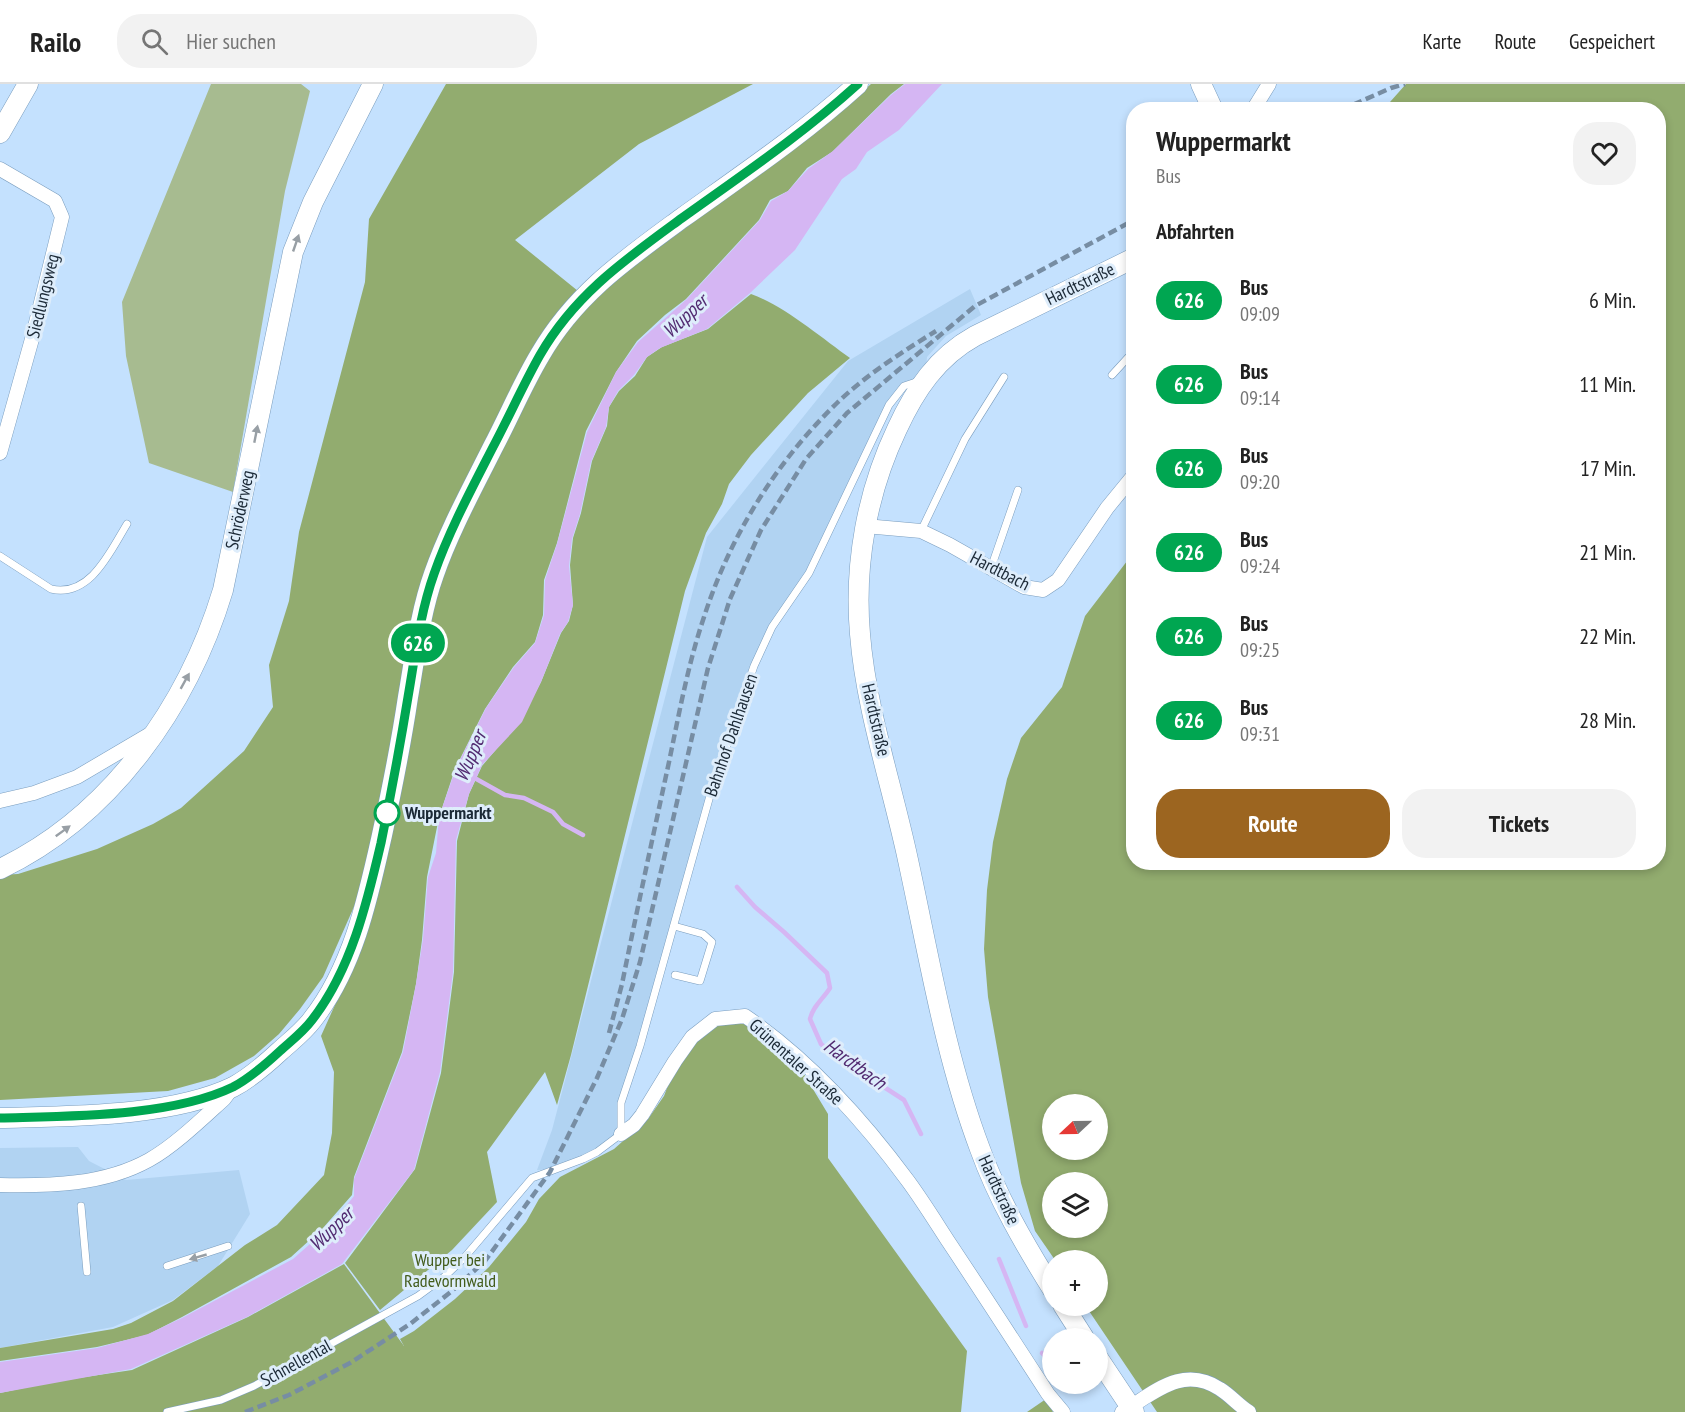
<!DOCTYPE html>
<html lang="de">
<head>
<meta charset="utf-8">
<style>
  :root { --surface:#fff; --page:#f2f2f2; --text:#222; --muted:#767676; --line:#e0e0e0; --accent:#9c6520 }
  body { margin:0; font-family:"PT Sans Narrow",sans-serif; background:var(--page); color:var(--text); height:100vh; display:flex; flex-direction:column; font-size:22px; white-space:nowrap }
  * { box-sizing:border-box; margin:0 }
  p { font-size:20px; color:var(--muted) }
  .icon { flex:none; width:33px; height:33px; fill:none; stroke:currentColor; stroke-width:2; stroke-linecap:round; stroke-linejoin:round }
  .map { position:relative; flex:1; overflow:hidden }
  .panel { position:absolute; left:1126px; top:18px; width:540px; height:768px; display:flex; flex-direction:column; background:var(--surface); border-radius:24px; box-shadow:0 3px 9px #0003 }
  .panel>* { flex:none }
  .badge { padding:0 12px; border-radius:20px; font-size:21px; line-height:39px }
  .needle { width:39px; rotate:248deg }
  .fabs { position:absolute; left:1042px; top:1010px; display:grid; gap:12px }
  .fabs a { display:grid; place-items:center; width:66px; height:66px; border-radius:50%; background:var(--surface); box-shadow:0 3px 9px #0003; font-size:30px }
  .map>.badge { position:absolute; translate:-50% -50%; box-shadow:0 0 0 3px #fff }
  h2 { padding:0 30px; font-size:22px; line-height:54px }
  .round { display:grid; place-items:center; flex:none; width:63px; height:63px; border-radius:24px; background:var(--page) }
  .headline { display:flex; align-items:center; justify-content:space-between; height:102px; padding:0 30px }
  h1 { font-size:28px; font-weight:800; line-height:45px }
  .button { display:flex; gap:12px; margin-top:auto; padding:12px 30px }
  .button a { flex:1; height:69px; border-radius:24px; background:var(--accent); color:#fff; font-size:24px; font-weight:800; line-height:69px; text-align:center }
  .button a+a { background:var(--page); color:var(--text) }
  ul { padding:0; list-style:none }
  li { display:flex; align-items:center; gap:18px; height:84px; padding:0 30px }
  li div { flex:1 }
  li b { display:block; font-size:22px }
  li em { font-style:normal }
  li .badge { min-width:66px; font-weight:700; text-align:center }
  header { display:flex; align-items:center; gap:36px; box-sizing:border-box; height:84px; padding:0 30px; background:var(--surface); border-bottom:2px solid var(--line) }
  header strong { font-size:28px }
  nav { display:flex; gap:33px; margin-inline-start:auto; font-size:21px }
  .search { width:420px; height:54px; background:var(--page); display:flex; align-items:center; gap:15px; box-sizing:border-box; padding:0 21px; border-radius:24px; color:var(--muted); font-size:22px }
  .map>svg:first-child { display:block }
  .built { fill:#b1d3f2 }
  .green { fill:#a7bb90 }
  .forest { fill:#92ac6f; fill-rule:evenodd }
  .water { fill:#d5b6f3 }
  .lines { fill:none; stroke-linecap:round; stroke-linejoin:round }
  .stream { stroke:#d5b6f3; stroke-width:4.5 }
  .lane-casing { stroke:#7a9dbe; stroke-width:8 }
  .street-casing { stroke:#7a9dbe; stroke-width:15 }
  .secondary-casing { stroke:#7a9dbe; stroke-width:21 }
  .lane { stroke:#fff; stroke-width:7 }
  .street { stroke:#fff; stroke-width:14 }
  .secondary { stroke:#fff; stroke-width:20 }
  .rail { stroke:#778da3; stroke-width:4.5; stroke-dasharray:9 4.5; stroke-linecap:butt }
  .oneway { fill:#989fa5 }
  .line-casing { stroke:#fff; stroke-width:14 }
  .line { stroke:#00a651; stroke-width:9 }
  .stop-dot { fill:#fff; stroke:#00a651; stroke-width:3 }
  .labels { text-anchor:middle; stroke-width:6; stroke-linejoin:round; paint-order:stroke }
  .street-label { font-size:18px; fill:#1b2936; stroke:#deedfb }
  .stop-label { font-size:18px; font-weight:bold; fill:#1b2936; stroke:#deedfb; text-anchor:start }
  .park-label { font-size:18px; fill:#435c1b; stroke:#deedfb }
  .water-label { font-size:20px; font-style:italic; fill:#522b71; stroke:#deedfb }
</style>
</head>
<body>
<header>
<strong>Railo</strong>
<div class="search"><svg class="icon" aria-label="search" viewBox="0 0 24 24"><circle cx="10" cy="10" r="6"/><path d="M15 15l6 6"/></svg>Hier suchen</div>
<nav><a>Karte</a><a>Route</a><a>Gespeichert</a></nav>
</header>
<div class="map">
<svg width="1685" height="1328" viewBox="0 0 1685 1328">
  <rect width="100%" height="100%" fill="#c4e1fe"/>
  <g class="built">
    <path d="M970,205l11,26 -35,21 -19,21 -2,21 -21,8 -15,19 -80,168 -37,54 -47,124 -104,352v31l-24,18 -39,17 -21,1 15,-40 155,-593 141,-176z"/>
    <path d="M78,1063l11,14 37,19 113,-10 11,44 -32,52 -45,34 -60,27 -113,21v-200z"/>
  </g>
  <path class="green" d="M211,0h90l9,7 -25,100 -52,301 -84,-29 -23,-107 -4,-54z"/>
  <g class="forest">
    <path d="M446,0h307l-114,60 -124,96 63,51 -133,248 -77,336 -45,102 -23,32 -21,25 -25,22 -39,22 -47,13 -168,9v-225l18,-1 79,-25 56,-25 28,-16 63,-57 29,-44 -4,-42 20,-64 10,-69 66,-250 4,-63z"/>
    <path d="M871,0h33l-13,10 -59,58 -25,16 -19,23 -18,9 -11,20 -73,79 -21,16 -28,26 -21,31 -30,59 -29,112 -13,37 -1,35 -8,27 -22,25 -28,42 -30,60 -16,48 -12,60 -5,63 -6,44 -14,68 -48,125 -2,18 -29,33 -32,29 -109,60 -35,18 -50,12 -97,14v-13l113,-19 18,-6 42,-22 72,-56 32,-20 47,-50 8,-42 2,-61 -13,-36 32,-71 82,-388 82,-172 69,-106 230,-167z"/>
    <path d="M1406,0h279v1328h-528l-72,-107h13v-45h-43l-20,-29 -14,-48 -33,-186 -4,-48 3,-59 6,-48 14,-63 14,-41 41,-51 23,-71 49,-64v310h525v-752l-272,-1 3,-7zM1053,1020h45v45h-45zM1053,1098h45v45h-45z"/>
    <path d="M751,210c32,11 71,44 99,64l-42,35 -57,62 -22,29 -7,20 -16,29 -21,58 -114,464 -14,50 -12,-33 -58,80 10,50 -45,48 -72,60 -35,-47 70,-94 26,-96 13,-101 3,-131 12,-47 13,-28 39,-46 20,-38 20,-49 8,-12 4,-16 -3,-40 3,-27 8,-25 11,-52 15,-35 2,-19 10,-16 16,-15 12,-19 15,-10 46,-18z"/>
    <path d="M746,934l50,43 32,53v44l139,193 -6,61h-961v-19l52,-11 80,-12 116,-53 96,-53 60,82 -4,-7 14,-8 41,-32 34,-32 37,-45 13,-23 21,-22 54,-28 34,-30 16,-23 13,-34 39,-40z"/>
    <path d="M1046,1315l7,13h-26z"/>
  </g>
  <path class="water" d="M905,0h37l-43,46 -32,22 -11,17 -14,10 -47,71 -46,44 -42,35 -47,19 -13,9 -13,18 -16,16 -9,16 -3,20 -15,35 -11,52 -8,25 -3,27 4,39 -5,17 -8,12 -19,48 -19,40 -40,43 -13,29 -13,46 -3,132 -13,100 -26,98 -72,94 -95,53 -116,52 -131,24v-31l97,-14 51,-14 34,-16 111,-59 35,-31 26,-32v-17l49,-127 13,-68 7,-45 5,-62 8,-24 3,-36 17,-49 30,-60 28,-41 21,-24 9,-28 1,-35 12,-36 30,-112 29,-60 22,-30 49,-43 73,-79 11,-19 17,-10 20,-22 25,-18 58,-56z"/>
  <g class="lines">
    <g class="stream">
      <path d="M471,692l34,19 19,3 29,14 10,12 20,11"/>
      <path d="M737,803l18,20 29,25 43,41 3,15c-7,11 -17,18 -20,31l11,25 12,10 71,46 17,34"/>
      <path d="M999,1175l27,67"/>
      <path d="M1042,1269l11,10"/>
    </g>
    <defs>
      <g id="lane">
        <path d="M1112,291l22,-24"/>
        <path d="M921,447l44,-92 39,-62"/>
        <path d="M0,472l51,33c39,9 59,-37 76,-65"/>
        <path d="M991,484l27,-78"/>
        <path d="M674,842l29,8 9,8 -12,39 -25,-6"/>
        <path d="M81,1122l6,66"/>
        <path d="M167,1182l61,-20"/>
        <path d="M167,1328l54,-12 33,-14 164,-90 26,-19 20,-19 68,-80 51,-19 14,-7 24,-18v-31l19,-57 78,-279 7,-16 29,-85 18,-39 37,-54 80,-168 15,-19 15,-5"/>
      </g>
      <g id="street">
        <path d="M1253,26l16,-26"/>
        <path d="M0,85l55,32 7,16 -30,122 -32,114"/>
        <path d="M865,442l56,5 29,14 74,42 19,3 15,-10 49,-72 27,-33"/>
        <path d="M0,717l34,-8 43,-16 73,-43"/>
        <path d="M621,1050l13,-9 8,-10 33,-54 17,-24 23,-18 30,-3c63,43 118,104 163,165 14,19 27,40 40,60 34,51 67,102 100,153l15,18"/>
        <path d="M0,1101c50,1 104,0 149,-25 25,-14 53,-41 75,-61l6,-8"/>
        <path d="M1122,1328c31,-18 60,-48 98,-23 10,6 18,16 29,23"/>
      </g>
      <g id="secondary">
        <path d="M1201,0l12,26"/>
        <path d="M0,49l28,-49"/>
        <path d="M0,785c111,-53 188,-163 223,-279l70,-338 20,-50 60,-118"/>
        <path d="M0,1034c70,-2 170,-1 233,-31 17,-9 33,-23 47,-36 11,-10 23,-19 32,-31 41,-52 56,-122 70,-185 10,-46 19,-91 26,-138 7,-40 12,-84 26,-123 15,-43 38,-85 59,-127 16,-30 29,-62 47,-92 35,-61 86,-96 142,-137 60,-43 121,-84 176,-134"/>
        <path d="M1053,1206c-28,-45 -55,-91 -73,-141 -35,-93 -51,-193 -72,-289 -16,-75 -42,-150 -48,-226 -6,-70 7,-142 37,-205 18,-39 40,-72 78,-93l159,-78"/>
        <path d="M1063,1221l21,33"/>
        <path d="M1098,1274l36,54"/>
      </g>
    </defs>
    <use href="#lane" class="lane-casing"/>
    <use href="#street" class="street-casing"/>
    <use href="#secondary" class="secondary-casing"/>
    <use href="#lane" class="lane"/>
    <use href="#street" class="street"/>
    <use href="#secondary" class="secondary"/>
    <g class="rail">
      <path d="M1341,26l50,-22 14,-4"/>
      <path d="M609,949l13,-49c15,-74 31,-148 47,-222 10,-48 19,-98 35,-145 26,-81 72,-155 133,-214 29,-28 65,-51 99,-72"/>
      <path d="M245,1328l44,-17 61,-32 60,-39 42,-33 33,-30 65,-89 47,-94 25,-59 18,-57 68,-294 22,-69 31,-69 45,-71 41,-46 128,-107 159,-86"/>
    </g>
  </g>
  <defs><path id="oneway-solid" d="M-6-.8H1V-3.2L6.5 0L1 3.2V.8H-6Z" transform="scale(1.5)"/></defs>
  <g class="oneway">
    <use href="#oneway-solid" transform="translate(296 159) rotate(-71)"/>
    <use href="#oneway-solid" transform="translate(256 350) rotate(-79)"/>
    <use href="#oneway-solid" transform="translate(185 597) rotate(-61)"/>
    <use href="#oneway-solid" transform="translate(63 747) rotate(-36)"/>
    <use href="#oneway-solid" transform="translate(198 1173) rotate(164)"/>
  </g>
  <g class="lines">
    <defs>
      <path id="line" d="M0,1034c69,-2 171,-1 233,-31 17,-9 33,-23 47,-36 11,-10 23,-19 32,-31 39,-50 55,-117 69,-177 10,-49 19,-97 27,-146 7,-40 12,-84 26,-123 15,-43 38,-86 59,-127 16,-30 30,-62 47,-92 35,-61 86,-96 142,-137 60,-43 121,-84 176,-134"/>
    </defs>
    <use href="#line" class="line-casing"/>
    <use href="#line" class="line"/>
  </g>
  <circle class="stop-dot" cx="387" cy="729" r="12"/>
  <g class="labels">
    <g class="street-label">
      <text transform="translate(1080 200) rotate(-26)" y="6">Hardtstraße</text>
      <text transform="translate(43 212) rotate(-76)" y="6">Siedlungsweg</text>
      <text transform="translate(240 426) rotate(-78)" y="6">Schröderweg</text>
      <text transform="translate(1000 487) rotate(27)" y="6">Hardtbach</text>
      <text transform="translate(876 636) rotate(77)" y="6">Hardtstraße</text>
      <text transform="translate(731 651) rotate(-71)" y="6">Bahnhof Dahlhausen</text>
      <text transform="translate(796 978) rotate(42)" y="6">Grünentaler Straße</text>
      <text transform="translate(999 1106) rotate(65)" y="6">Hardtstraße</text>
      <text transform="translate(296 1279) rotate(-29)" y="6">Schnellental</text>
    </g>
    <g class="stop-label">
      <text x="405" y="735">Wuppermarkt</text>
    </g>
    <g class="park-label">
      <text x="450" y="1182">Wupper bei<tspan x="450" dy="21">Radevormwald</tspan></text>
    </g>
    <g class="water-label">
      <text transform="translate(685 232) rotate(-43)" y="7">Wupper</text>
      <text transform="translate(470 672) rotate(-67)" y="7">Wupper</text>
      <text transform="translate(855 980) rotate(36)" y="7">Hardtbach</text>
      <text transform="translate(331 1145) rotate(-44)" y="7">Wupper</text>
    </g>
  </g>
</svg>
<div class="fabs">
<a><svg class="needle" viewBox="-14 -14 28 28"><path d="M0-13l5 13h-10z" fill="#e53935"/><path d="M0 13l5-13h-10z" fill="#767676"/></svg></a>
<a><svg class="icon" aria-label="layers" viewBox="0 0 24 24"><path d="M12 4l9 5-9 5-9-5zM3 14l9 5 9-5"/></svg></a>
<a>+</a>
<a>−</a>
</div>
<b class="badge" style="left:418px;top:559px;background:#00a651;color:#fff">626</b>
<section class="panel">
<div class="headline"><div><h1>Wuppermarkt</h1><p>Bus</p></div><a class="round"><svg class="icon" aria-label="heart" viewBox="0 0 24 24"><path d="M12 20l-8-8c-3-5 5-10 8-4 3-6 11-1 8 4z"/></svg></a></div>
<h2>Abfahrten</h2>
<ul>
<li><span class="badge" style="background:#00a651;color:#fff">626</span><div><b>Bus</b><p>09:09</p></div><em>6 Min.</em></li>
<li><span class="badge" style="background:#00a651;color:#fff">626</span><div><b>Bus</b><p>09:14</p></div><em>11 Min.</em></li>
<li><span class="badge" style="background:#00a651;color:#fff">626</span><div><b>Bus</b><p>09:20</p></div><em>17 Min.</em></li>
<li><span class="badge" style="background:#00a651;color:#fff">626</span><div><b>Bus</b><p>09:24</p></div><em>21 Min.</em></li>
<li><span class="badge" style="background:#00a651;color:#fff">626</span><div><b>Bus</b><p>09:25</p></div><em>22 Min.</em></li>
<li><span class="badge" style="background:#00a651;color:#fff">626</span><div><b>Bus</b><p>09:31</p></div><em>28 Min.</em></li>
</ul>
<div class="button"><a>Route</a><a>Tickets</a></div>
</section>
</div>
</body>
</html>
